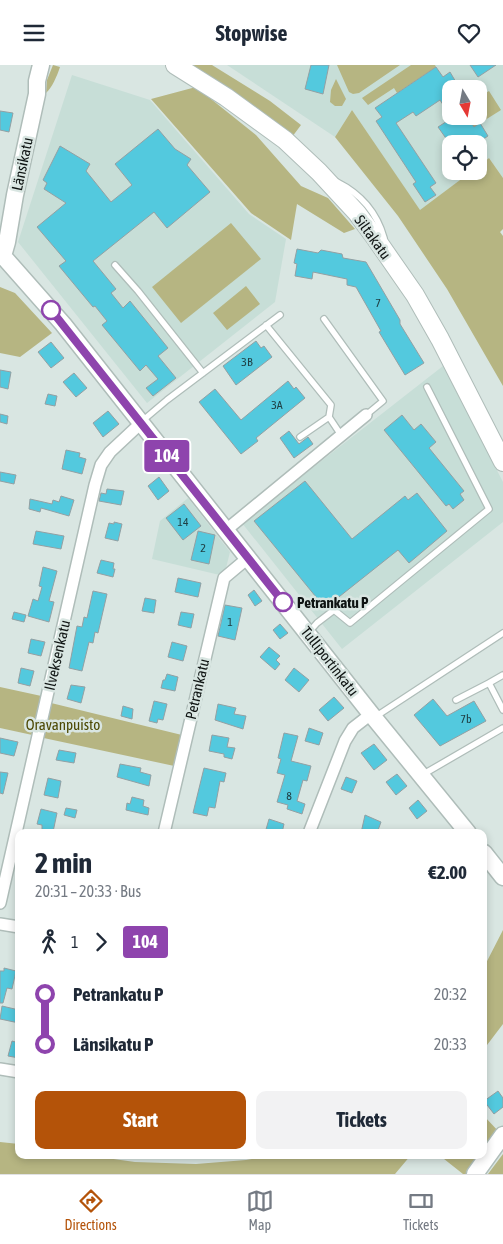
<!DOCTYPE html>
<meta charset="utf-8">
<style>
body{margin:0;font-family:"Asap Condensed",sans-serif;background:#f2f2f3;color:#1f2937;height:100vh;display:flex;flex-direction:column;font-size:19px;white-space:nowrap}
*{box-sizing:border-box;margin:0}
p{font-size:16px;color:#747a83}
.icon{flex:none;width:28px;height:28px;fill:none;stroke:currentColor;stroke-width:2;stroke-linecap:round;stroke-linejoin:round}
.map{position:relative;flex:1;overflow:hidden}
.sheet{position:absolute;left:15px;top:764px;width:472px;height:330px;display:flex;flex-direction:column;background:#fff;border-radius:10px;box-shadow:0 2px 8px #0003}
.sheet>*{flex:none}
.badge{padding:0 10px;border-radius:4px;font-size:18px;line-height:32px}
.needle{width:32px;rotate:170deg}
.controls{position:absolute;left:442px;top:15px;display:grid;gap:10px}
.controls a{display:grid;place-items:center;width:45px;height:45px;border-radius:10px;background:#fff;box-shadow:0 2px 8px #0003;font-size:25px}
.map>.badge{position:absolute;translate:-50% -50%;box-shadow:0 0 0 2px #fff}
.legs{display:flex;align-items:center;gap:8px;height:55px;padding:0 20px;font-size:16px}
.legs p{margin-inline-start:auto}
.summary{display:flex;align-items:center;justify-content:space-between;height:85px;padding:0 20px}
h1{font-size:28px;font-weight:700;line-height:38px}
.button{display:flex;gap:10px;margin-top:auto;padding:10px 20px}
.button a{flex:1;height:58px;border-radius:10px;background:#b45309;color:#fff;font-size:20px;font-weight:700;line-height:58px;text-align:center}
.button a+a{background:#f2f2f3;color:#1f2937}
ul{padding:0 20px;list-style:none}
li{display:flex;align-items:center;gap:18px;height:50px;font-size:19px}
li i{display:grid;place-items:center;width:8px;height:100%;margin:0 6px;background:currentColor}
li i::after{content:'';width:12px;height:12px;margin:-6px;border:4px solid;border-radius:50%;background:#fff}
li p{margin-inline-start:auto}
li:first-child i{background:linear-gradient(#0000 50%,currentColor 0)}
li:last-child i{background:linear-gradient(currentColor 50%,#0000 0)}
header{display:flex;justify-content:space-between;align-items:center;height:65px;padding:0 20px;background:#fff;font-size:22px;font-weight:700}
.tab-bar{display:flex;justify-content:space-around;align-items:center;height:70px;border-top:1px solid #e0e1e3;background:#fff;font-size:14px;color:#747a83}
.tab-bar a{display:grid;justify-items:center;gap:2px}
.tab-bar .current{color:#b45309}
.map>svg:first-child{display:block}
.built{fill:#c7ded7;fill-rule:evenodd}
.green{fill:#b6b582}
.building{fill:#53c9de;stroke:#93a0a3}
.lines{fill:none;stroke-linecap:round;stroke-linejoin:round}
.lane-casing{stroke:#afbdb9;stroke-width:8}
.street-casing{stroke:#afbdb9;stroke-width:14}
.secondary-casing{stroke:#afbdb9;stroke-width:19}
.primary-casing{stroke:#afbdb9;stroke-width:20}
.lane{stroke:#fff;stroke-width:5.5}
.street{stroke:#fff;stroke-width:11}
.secondary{stroke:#fff;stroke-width:16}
.primary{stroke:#fff;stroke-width:18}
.line-1-casing{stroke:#fff;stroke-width:11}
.line-1{stroke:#8e44ad;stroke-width:8}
.stop-1-dot{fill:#fff;stroke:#8e44ad;stroke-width:2.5}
.labels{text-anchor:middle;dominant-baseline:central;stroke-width:5;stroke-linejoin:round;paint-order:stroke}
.number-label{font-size:12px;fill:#204146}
.street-label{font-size:15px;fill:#0f1413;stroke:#d9e6e2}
.stop-label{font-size:15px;font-weight:bold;fill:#0f1413;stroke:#d9e6e2;text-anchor:start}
.park-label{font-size:15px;fill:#4c4802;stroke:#d9e6e2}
</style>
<header><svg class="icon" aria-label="menu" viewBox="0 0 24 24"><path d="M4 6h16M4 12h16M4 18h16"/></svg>Stopwise<svg class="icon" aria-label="heart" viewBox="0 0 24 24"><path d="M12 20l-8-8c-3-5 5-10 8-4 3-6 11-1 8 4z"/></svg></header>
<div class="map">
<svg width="503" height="1109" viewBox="0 0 503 1109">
<rect width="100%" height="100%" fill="#d9e6e2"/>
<path class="built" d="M227,0H503V113L489,93L479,101V79H451V106H472L420,146L352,45L335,72ZM451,24H479V51H451Z
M72,10L150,35L249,149L286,174L275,237L147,338L18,177Z
M443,301L503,417V457L342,584L242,458Z
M188,433L230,487L224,511L152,494L160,456Z"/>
<path class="green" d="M53,0L60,2C57,11 52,23 46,28L47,15Z
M190,0H212L270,36L301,60L292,72L244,34Z
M337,0H400L359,28L353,29L349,27Z
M411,0H435L436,2L397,28L394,23L368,40L362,33Z
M336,14L346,34L342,41H335L330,37L331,25Z
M196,22L256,70L301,121L328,133L355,164L344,168L297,139L291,175L251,148L151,34Z
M489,26L501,45L474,62L467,51H479V32Z
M352,45L420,145L472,106H479V101L489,93L503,113V164L500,167L503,171V321L447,224L398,151L335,72Z
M231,158L261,194L181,258L152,222Z
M246,221L260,239L227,265L213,248Z
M0,222L15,228L52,268L20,292L0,288Z
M0,622L46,632L37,671L0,663Z
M47,637L186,671L179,702L39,672Z
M503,865V959L484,984V902Z
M484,1051L500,1068L472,1109H463L439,1090H484Z
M0,1077L19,1079V1090H85L135,1097L196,1099L246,1095L274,1090H411L395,1109H0Z
M503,1089V1109H488Z"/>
<path class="building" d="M311,0H329L323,29L305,24Z
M470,0H496L478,12Z
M436,2L443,12L450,7L460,24H451V52L440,35L416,51L413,47L396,58L436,118L430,122L436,130L425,137L413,119L416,117L376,56L382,52L375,43Z
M0,46L13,48L9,67L0,65Z
M455,51H467L474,62L480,58L488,71L476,79H450L438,62Z
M158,64L175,84L191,94L187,100L210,127L167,163L154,147L93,196L116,224L111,228L123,243L130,236L168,283L158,291L176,313L153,331L146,323L158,314L146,300L140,306L102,260L107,256L95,241L93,242L59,201L66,196L37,162L66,138L44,124L47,118L43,115L60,81L90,99L86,106L111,137L132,120L115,99Z
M297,184L318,188L321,185L342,189L343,193L366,197L400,255V259L424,298L405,310L379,267L381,266L356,222L347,220V214L313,207L312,214L295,211L297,199L294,198Z
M256,276L261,283L264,281L272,292L236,320L223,301Z
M51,277L64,293L51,303L38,287Z
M0,305L11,307L8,324L0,322Z
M74,308L87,323L76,332L63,317Z
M288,316L294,324L296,322L305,333L256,373L258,376L241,389L199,337L215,324L241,355Z
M48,329L57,331L55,341L45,339Z
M108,346L119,359L103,372L93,358Z
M0,349L8,351L7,359L0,357Z
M402,350L414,365L421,359L436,377L429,383L464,426L460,429L464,435L453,444L449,439L446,441L384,365Z
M289,366L299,379L308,372L313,379L294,393L280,373Z
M66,385L80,388L79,392L86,394L82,409L62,404Z
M0,407L16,410L14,419L0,416Z
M159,412L169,426L158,435L148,421Z
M305,416L352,474L405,431L408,435L417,428L447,466L409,498L398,485L325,543L254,456Z
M107,424L124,426L121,440L99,436L101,428L106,429Z
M61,431L74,435L69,451L41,443L40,447L29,444L30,434L52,439L53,435L59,437Z
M184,439L201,461L183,475L166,453Z
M114,457L122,459L118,476L105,473L109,458L114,459Z
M36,466L64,471L61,484L33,479Z
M198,466L215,470L209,499L191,495Z
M101,495L114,498L113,504H115L113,512L97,508Z
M43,502L57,506L49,536L54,537L49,557L28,551L33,534L38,536L42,522L39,521Z
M178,513L201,518L198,532L175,527Z
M254,525L262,536L255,541L248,530Z
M93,526L107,529L98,568L95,567L93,578L89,577L82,606L69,603L77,561L82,562L84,552L87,553Z
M145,533L156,535L154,548L142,546Z
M225,540L242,543L235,575L218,571Z
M14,547L26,550L24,557L12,554Z
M181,547L194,549L191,563L178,560Z
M280,559L288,568L280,574L273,565Z
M31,574L45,577L41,591L28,588Z
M172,577L187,581L183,596L168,592Z
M269,582L280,591L276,595L280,599L275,605L260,592Z
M21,603L34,606L30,621L18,618Z
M294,603L309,615L299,627L285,615Z
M167,609L178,612L175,626L161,623L163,615H165Z
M71,620L85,622L81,638L67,634Z
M334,632L344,643L328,656L319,645Z
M433,634L447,651L474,636L486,656L440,681L414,650Z
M154,636L167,639L163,655L158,654L157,658L149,656Z
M218,639L236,643L234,649L246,651L243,664L215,655Z
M123,641L133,644L132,654L121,651Z
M309,663L323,668L319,680L305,676Z
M284,668L298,671L291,696L311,701L307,716L303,715L297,736L305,739L302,749L287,744L288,740L277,737L285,710L277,708L281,694L278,693Z
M212,670L229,673L227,682L235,683L232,694L224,692V689L209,686Z
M0,673L18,677L14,691L0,688Z
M374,679L387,695L374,705L361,688Z
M59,685L76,688L74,698L56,695Z
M120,699L141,703L140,707L151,710L149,721L117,712Z
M204,703L226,708L224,717L220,716L215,743L209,742L207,751L193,748Z
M0,707L8,708L3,729L0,728Z
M397,709L407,721L396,730L386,717Z
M346,712L357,716L352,728L341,724Z
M48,713L61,716L58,733L44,730Z
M132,732L144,735L143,741L149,743L148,750L126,745L127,738L130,739Z
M418,735L427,746L417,754L409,743Z
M66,743L77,745L75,753L64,750Z
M41,744L57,748L53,767L42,765V760L37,759Z
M365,750L381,757L377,768H361Z
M269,754L284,759L282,768H265Z
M4,903L16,906L12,924L7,923L3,938H0V906H4Z
M2,941L19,945V958L0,954Z
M12,976L19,978V993L8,991Z
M498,1026L503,1033V1042L494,1049L484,1036Z"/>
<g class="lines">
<defs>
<path id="lane" d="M337,117C361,129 377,148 384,173
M115,200L138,226L203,308
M324,254L383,336L366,350
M266,260L331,340L329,352L300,372
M329,352L341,370
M141,357L167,335L280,250
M309,567L317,558L334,545L350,558L489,444L427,322
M503,610L489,618L503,645
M456,635L489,618
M375,652L503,568
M422,710L503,663"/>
<path id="street" d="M226,465L366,350
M164,768L224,513L249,492
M309,768L345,676L353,663L371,649
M0,838L95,420L101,400L110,387L141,358
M0,859L19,862
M0,1004L19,1007"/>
<path id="secondary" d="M41,0L37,16V29L15,130L7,177L3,191L63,259L371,649L468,768
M484,788L503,812
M475,1109L503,1070"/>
<path id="primary" d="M175,0L226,32L285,75L319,107L357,148L374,171L415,230L440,274L503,397"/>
</defs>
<use href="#lane" class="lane-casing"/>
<use href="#street" class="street-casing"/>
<use href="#secondary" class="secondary-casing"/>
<use href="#primary" class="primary-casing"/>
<use href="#lane" class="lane"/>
<use href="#street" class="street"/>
<use href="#secondary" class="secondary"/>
<use href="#primary" class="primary"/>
</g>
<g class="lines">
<defs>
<path id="line-1" d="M51,245L283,537"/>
</defs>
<use href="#line-1" class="line-1-casing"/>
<use href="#line-1" class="line-1"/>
</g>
<g class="stop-1-dot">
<circle cx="51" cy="245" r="9"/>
<circle cx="283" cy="537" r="9"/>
</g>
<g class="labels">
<g class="number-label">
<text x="378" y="238">7</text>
<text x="247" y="297">3B</text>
<text x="277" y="340">3A</text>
<text x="183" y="457">14</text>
<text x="203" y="483">2</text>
<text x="230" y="557">1</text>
<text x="466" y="654">7b</text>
<text x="289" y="731">8</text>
</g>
<g class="street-label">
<text transform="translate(22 99) rotate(-78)">Länsikatu</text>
<text transform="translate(373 172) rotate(54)">Siltakatu</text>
<text transform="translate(57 590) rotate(-77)">Ilveksenkatu</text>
<text transform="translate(330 596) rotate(52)">Tulliportinkatu</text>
<text transform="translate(197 624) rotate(-77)">Petrankatu</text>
</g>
<g class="stop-label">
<text x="297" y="537">Petrankatu P</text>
</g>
<g class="park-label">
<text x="63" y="659">Oravanpuisto</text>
</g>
</g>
</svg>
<div class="controls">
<a><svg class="needle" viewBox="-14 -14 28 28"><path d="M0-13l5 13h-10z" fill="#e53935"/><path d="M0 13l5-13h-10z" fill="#747a83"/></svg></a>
<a><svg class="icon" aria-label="locate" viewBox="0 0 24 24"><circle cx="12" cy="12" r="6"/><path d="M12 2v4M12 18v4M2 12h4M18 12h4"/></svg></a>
</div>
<b class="badge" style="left:167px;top:391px;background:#8e44ad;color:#fff">104</b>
<section class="sheet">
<div class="summary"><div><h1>2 min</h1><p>20:31 – 20:33 · Bus</p></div><b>€2.00</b></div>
<div class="legs"><svg class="icon" aria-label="walk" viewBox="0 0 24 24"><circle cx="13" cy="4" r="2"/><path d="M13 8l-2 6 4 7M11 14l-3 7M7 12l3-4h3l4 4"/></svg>1<svg class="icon" aria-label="forward" viewBox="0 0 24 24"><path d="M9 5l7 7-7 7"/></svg><b class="badge" style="background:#8e44ad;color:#fff">104</b></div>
<ul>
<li><i style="color:#8e44ad"></i><b>Petrankatu P</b><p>20:32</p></li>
<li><i style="color:#8e44ad"></i><b>Länsikatu P</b><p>20:33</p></li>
</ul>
<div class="button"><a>Start</a><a>Tickets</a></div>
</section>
</div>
<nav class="tab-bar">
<a class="current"><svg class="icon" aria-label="directions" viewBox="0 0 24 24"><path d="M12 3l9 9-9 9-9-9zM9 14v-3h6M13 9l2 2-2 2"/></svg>Directions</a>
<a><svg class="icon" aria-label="map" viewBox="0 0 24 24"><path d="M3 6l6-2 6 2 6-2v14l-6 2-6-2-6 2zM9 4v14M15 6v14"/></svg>Map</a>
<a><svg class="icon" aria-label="tickets" viewBox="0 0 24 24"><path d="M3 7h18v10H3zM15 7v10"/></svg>Tickets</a>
</nav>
